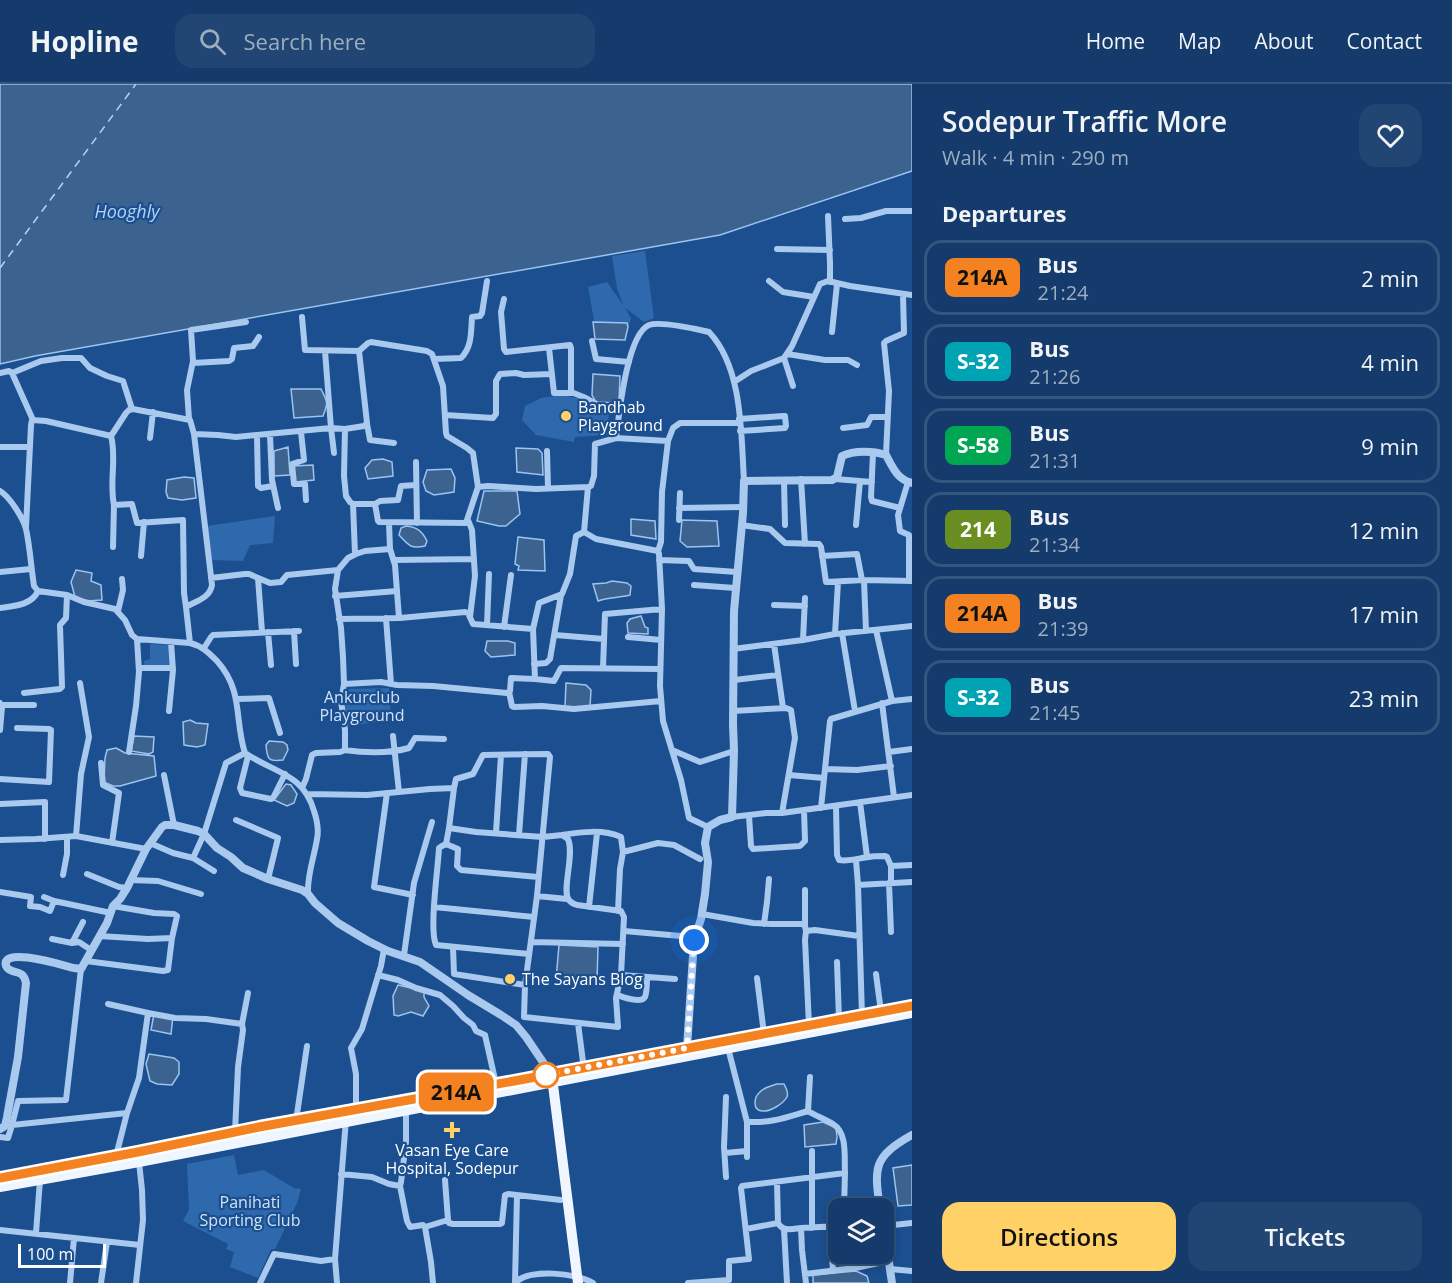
<!DOCTYPE html>
<meta charset="utf-8">
<style>
body{margin:0;font-family:"Open Sans",sans-serif;background:#214673;color:#f1f3f6;height:100vh;display:flex;flex-direction:column;font-size:22px;white-space:nowrap}
*{box-sizing:border-box;margin:0}
p{font-size:20px;color:#9dadc1}
.icon{flex:none;width:33px;height:33px;fill:none;stroke:currentColor;stroke-width:2;stroke-linecap:round;stroke-linejoin:round}
.map{position:relative;flex:1;overflow:hidden}
.details{display:flex;flex-direction:column;background:#143b6b;width:540px}
.details>*{flex:none}
.badge{padding:0 12px;border-radius:9px;font-size:21px;line-height:39px}
.buttons{position:absolute;left:828px;top:1114px;display:grid;gap:12px}
.buttons a{display:grid;place-items:center;width:66px;height:66px;border-radius:12px;background:#143b6b;box-shadow:0 3px 9px #0003,0 0 0 2px #33557e;font-size:30px}
.scale{position:absolute;left:18px;bottom:15px;width:88px;box-sizing:border-box;padding-left:6px;border:3px solid #fff;border-top:0;font-size:16px;line-height:21px;white-space:nowrap;color:#fff;-webkit-text-stroke:4px #1b4f8f;paint-order:stroke}
.you{position:absolute;width:30px;height:30px;margin:-15px;border:4px solid #fff;border-radius:50%;background:#1a73e8;box-shadow:0 0 0 9px #1a73e833}
.map>.badge{position:absolute;translate:-50% -50%;box-shadow:0 0 0 3px #fff}
h2{padding:0 30px;font-size:22px;line-height:54px}
.round{display:grid;place-items:center;flex:none;width:63px;height:63px;border-radius:18px;background:#214673}
.head{display:flex;align-items:center;justify-content:space-between;height:102px;padding:0 30px}
h1{font-size:28px;font-weight:600;line-height:45px}
.button{display:flex;gap:12px;margin-top:auto;padding:12px 30px}
.button a{flex:1;height:69px;border-radius:18px;background:#ffd166;color:#111;font-size:24px;font-weight:600;line-height:69px;text-align:center}
.button a+a{background:#214673;color:#f1f3f6}
ul{padding:0;list-style:none}
li{display:flex;align-items:center;gap:18px;height:75px;margin:0 12px 9px;padding:0 18px;border:3px solid #33557e;border-radius:18px}
li div{flex:1}
li b{display:block;font-size:22px}
li em{font-style:normal}
li .badge{min-width:66px;font-weight:700;text-align:center}
header{display:flex;align-items:center;gap:36px;box-sizing:border-box;height:84px;padding:0 30px;background:#143b6b;border-bottom:2px solid #33557e}
header strong{font-size:28px}
nav{display:flex;gap:33px;margin-inline-start:auto;font-size:21px}
.search{width:420px;height:54px;background:#214673;display:flex;align-items:center;gap:15px;box-sizing:border-box;padding:0 21px;border-radius:18px;color:#9dadc1;font-size:22px}
main{display:flex;flex:1;min-height:0}
.map>svg:first-child{display:block}
.green{fill:#2e69ad}
.water{fill:#3c6290;stroke:#9cc4f0;stroke-width:1.5}
.lines{fill:none;stroke-linecap:round;stroke-linejoin:round}
.ferry{stroke:#b5d3f5;stroke-width:1.5;stroke-dasharray:8 6;stroke-linecap:butt}
.minor{stroke:#a9c9ee;stroke-width:6}
.tertiary{stroke:#a9c9ee;stroke-width:8}
.primary{stroke:#f0f6ff;stroke-width:10}
.line-casing{stroke:#fff;stroke-width:14}
.line{stroke:#f58220;stroke-width:9}
.walk{stroke:#fff;stroke-width:6;stroke-dasharray:0 10.8}
.poi-dot{fill:#ffd166;stroke:#1b4f8f;stroke-width:2}
.stop-dot{fill:#fff;stroke:#f58220;stroke-width:3}
.labels{text-anchor:middle;dominant-baseline:central;stroke-width:4.5;stroke-linejoin:round;paint-order:stroke}
.poi-label{font-size:16px;fill:#fff;stroke:#1b4f8f;text-anchor:start}
.park-label{font-size:16px;fill:#cfe3fa;stroke:#1b4f8f}
.water-label{font-size:18px;font-style:italic;fill:#b5d3f5;stroke:#1b4f8f}
</style>
<header>
<strong>Hopline</strong>
<div class="search"><svg class="icon" aria-label="search" viewBox="0 0 24 24"><circle cx="10" cy="10" r="6"/><path d="M15 15l6 6"/></svg>Search here</div>
<nav><a>Home</a><a>Map</a><a>About</a><a>Contact</a></nav>
</header>
<main>
<div class="map">
<svg width="912" height="1199" viewBox="0 0 912 1199">
<rect width="100%" height="100%" fill="#1b4f8f"/>
<path class="green" d="M645,167L654,234L644,238L625,224L631,234L629,242H595L588,203L607,198L623,221L617,204L612,172Z
M560,311L583,315L609,327L607,351L575,353L574,358L536,351L522,336L525,322L541,314Z
M275,432L273,459L250,461L243,477L212,476L207,442Z
M150,560L169,561L172,584L145,585L144,577L150,575Z
M389,604L391,636L348,642L344,624L346,605Z
M234,1071L238,1091L264,1086L294,1104L301,1105L297,1119L275,1165H271L258,1194L230,1183L234,1168L226,1165L228,1160L183,1137L189,1125L187,1080Z"/>
<path class="water" d="M0,0H912V87L720,151L35,272L0,280Z
M593,238L627,239L628,243L625,256L595,255Z
M593,290L620,292L619,319L596,318L592,311Z
M291,305H321C327,318 329,317 323,332L294,334Z
M288,363L290,391L274,392V367Z
M516,364L538,365L542,369L543,391L517,388Z
M383,375L392,378L393,392L368,395L365,384L372,376Z
M313,381L314,396L295,398L293,382Z
M451,385L455,394L454,408L434,411L426,407L423,398L427,386Z
M184,393L194,394L196,414L182,416L168,414L166,408L167,396Z
M484,407H517L520,430L506,442H499L477,437Z
M631,435L655,437L656,455L631,451Z
M682,436L717,437L719,462L687,463L680,457Z
M406,442C417,443 422,447 427,457L425,462C411,465 409,462 399,451L401,444Z
M518,453L544,456L545,487L518,486L519,482L515,480Z
M76,486L92,489L91,497L101,501L102,516L87,517L75,513L71,498Z
M612,497L627,499L631,502L630,511C619,514 608,513 598,517L593,500L606,499Z
M641,532L645,543L648,544V550L628,549L627,539L630,535Z
M487,557H508L515,559V571L491,573L485,567Z
M566,599L586,601L591,606L590,623H565Z
M190,636L196,639L208,640L205,661L197,663L184,661L183,638Z
M134,652L154,653L153,668L149,670L131,667Z
M269,657L283,658L287,661L288,666L283,676C268,678 267,675 266,661Z
M116,664L125,669L154,672L156,692L120,702H113L104,698L105,674L107,666Z
M286,700L291,701L297,710L294,719L287,722L274,716Z
M559,861L598,863L597,897L556,896Z
M398,901L424,907V913L429,922L423,932L411,928L398,932L394,931L393,912Z
M154,930L173,932L171,950L151,946Z
M149,970L174,974L179,978V990L172,1001L157,1000L150,997L146,980Z
M777,1000H784C786,1004 789,1008 787,1013C783,1020 770,1028 762,1027C752,1026 754,1013 760,1008C764,1003 771,1002 777,1000Z
M823,1038L836,1044L837,1053L836,1060L805,1063L804,1041Z
M912,1081V1121L898,1122L893,1084Z
M856,1187L867,1192L869,1199H813V1191Z"/>
<g class="lines">
<path class="ferry" d="M0,184L136,0"/>
<path class="minor" d="M828,132L830,179V198
M845,135L861,134L886,127H912
M777,165L830,166
M769,197L783,208L814,213
M504,215L501,228L504,265L506,268L570,261L571,264V308L586,314L600,322L620,325
M302,233L305,266L359,267
M832,248L837,200
M592,257L596,275L629,278
M549,264L554,309H572
M325,267L331,344L334,369
M787,270L825,276H848L857,281
M784,274L793,302
M434,275L461,274C472,263 471,248 472,233L480,232L482,229L487,197
M193,279L229,277L232,275L234,264L253,262L259,253
M0,289L9,287L12,289L33,336
M12,289L41,277L62,274H81L90,284L107,292L123,297L132,325
M734,298L751,287L784,274L792,262L820,200L828,197L850,202L912,211
M445,331L493,334L496,330V297L500,290L516,289L524,291L552,290
M189,335L187,306L193,277L191,246L246,238
M739,335L783,332H785L786,342L785,344L740,347
M367,340L370,356L394,359
M843,344L867,341L871,333H887
M301,348L304,376L292,380L294,400H305L306,416
M194,350L218,351L236,353L331,344L345,345
M270,351L272,396L278,424
M111,352C117,374 109,398 114,421L132,420L137,439L183,436L184,509L186,523
M257,352L258,402L261,404L273,402
M150,354L153,328
M616,354L668,357L662,408L661,458L658,467L659,470L662,525L660,602L663,637L681,696L689,734L708,743
M668,357L673,344L680,339H740
M0,363H30
M547,367L548,404
M873,369L871,413L872,417L900,424
M886,371L889,307L884,259L886,257L904,249L903,211
M416,378L417,439
M801,395L805,460
M835,395L872,398
M784,396L785,441
M908,398L898,431L900,447L909,451V497
M478,403L466,439L379,438L378,437L375,420H353L350,418L346,412L344,392L345,345L364,342L367,339L359,267L368,259L371,258L427,267L432,270L443,302L446,349L447,352L467,364L473,369L478,403L488,402L536,405L588,403L591,402L594,392L595,360L616,354C619,331 627,250 649,241C660,237 697,245 709,248C743,284 741,350 744,397
M588,403L584,448L596,455L658,467
M0,407C10,413 23,434 26,445C30,463 31,483 34,502L38,507L67,511L84,518L115,525L125,536L132,551L137,555L190,559C202,562 208,568 217,577C244,607 234,636 245,669C274,689 303,689 314,727C317,736 319,746 317,755C314,774 307,791 308,810
M353,420L355,470
M375,420L380,417L398,416L401,402L416,401
M679,424L743,423
M468,436L472,446L475,492L470,533
M679,436L680,409
M741,441L770,445L785,459L819,460L821,463L826,498L864,496L912,497
M856,441L860,397
M26,443L31,341L32,336L46,337L111,352L126,329L129,326L133,325L190,336L194,350L212,501C210,514 196,517 186,523L190,559
M113,463L114,421
M390,465L395,481L399,534
M141,472L144,438
M822,472L857,470L862,496
M394,476L474,475
M659,476L689,477L694,485L737,488
M0,488L31,485
M211,494L245,490H249L270,499L281,498L287,491L338,486
M258,494L262,548
M864,496L866,547
M694,501L735,504
M335,512L397,507
M774,521L805,522
M0,524C14,522 32,521 38,507
M118,527L123,506L122,495
M386,534L391,600
M339,535L400,534L465,528L468,529L473,540L533,545L539,519L562,510L570,490L576,452L584,448
M487,541L489,490
M504,543L511,491
M533,545L535,595L554,597L561,584L659,585
M876,546L892,617L912,615
M294,547L296,580
M268,548L271,581
M842,549L855,627
M835,550L838,498
M555,551L604,555
M628,553L661,556
M803,556L805,514
M774,560L783,624
M204,564L211,553L213,551L299,547
M733,565L803,556L835,550L912,542
M534,580L546,579L550,575L561,511
M139,584H173
M603,584L605,530L662,525
M734,596L778,591
M344,600L381,598L397,601L433,602L507,609L510,607L511,594L534,595
M509,608L512,622L514,623L542,622L574,625L661,617
M24,609L60,605L62,603L60,541L66,534L67,511
M236,615L269,614L280,649
M882,619L894,713
M2,621H34
M169,627L173,586L171,558
M733,627L786,624L791,626L795,654L782,729
M0,646L2,623L0,619
M393,652L399,708
M344,666C366,669 388,670 409,664L415,654L444,655
M672,666L700,678L734,667
M129,668L136,622L139,588L137,555
M889,668L912,665
M248,672L240,704L242,709L271,715L273,714L285,690
M101,679L103,701L119,709L112,759
M891,682L857,686L825,685L830,637L831,635L892,617
M164,691L174,741
M789,691L824,694
M0,695L49,698L51,646L49,645L17,644
M302,704L306,695L312,671L316,669L340,668L343,667L345,665V646L341,617L344,600L343,573L341,544L335,505L338,486L348,474L356,470L365,467L390,465L389,439
M454,704L449,744L476,748L543,753L562,751L568,755C575,771 561,807 569,816C571,819 574,820 577,821L621,827L624,833L621,891
M387,709L374,803L413,811
M307,710L367,711L430,705L454,704L456,695L473,690L483,671L548,670L550,673L537,812L525,901L524,933L618,943L616,914L621,891L675,895
M860,718L867,773
M0,720L45,718V755
M836,722L837,771L839,776C849,778 859,774 869,773C874,772 880,772 885,772L887,773L891,782L912,781
M821,724L825,685
M749,732L751,762L753,765L800,762L805,757L804,726
M732,733L766,729H782L912,711
M236,736L278,754L268,795
M449,744L446,760L458,765L457,782L461,786L538,793
M496,749L501,671
M519,751L525,670
M562,751C581,748 603,745 621,753L623,768L620,785L618,827
M76,752L81,690L89,653L80,599
M0,756L36,755L76,752L146,765
M150,759L173,769L193,774L214,787
M446,760L442,762L439,764C438,785 429,845 436,861L529,870
M623,768L658,759L674,761L700,775
M193,774L204,750L226,679L245,669
M856,776L858,801
M891,782V799
M87,790L119,803L127,804
M63,791L67,770V753
M130,796L158,797L201,810
M889,799L891,848
M805,806V842
M0,808L31,813L30,822L40,823L50,827L54,817L111,829
M537,812L567,815
M44,813L54,817
M434,823L534,833
M589,823L597,749
M702,830L753,839L772,840H802L805,842L806,847
M83,838L72,859L79,858L91,866
M764,840L767,818L769,795
M624,847L681,852
M99,852L148,855L172,854L177,832L174,830L154,829L113,822
M52,855L72,859
M531,858L623,860
M453,863L454,890L525,901
M404,871L414,799L432,738
M86,877L163,887L168,886L172,854
M837,878L839,936
M876,890L881,928
M378,891L398,896L416,904L440,911L453,922L464,934L473,941L476,947L485,951L496,1000
M757,894L764,950
M617,911C623,913 641,920 645,913C647,908 647,898 647,893
M108,920L148,929
M862,932L858,801L912,798
M578,939L584,986
M242,940L248,909
M809,941L805,856L806,847L815,846L859,852
M726,1013L724,1063L726,1093
M356,1026V990L351,964L362,945L381,882L384,865
M808,1027L810,993
M296,1037L307,962
M12,1041L18,1017L66,1016L81,885
M0,1053L8,1054L12,1041L127,1029
M725,1069L747,1067
M116,1072L127,1029L139,994L148,929L175,934L206,935L242,940L243,946L238,983L235,1048
M747,1073V1038
M341,1090L372,1093L389,1100L400,1102L401,1098L406,1058V1026
M445,1096L448,1136
M400,1102L407,1137L410,1143L423,1141L425,1143L448,1136L449,1139L453,1140H500L502,1139L505,1111L508,1110L561,1116
M844,1125L845,1089
M778,1139C783,1148 792,1145 801,1144L802,1166L806,1199
M830,1142L833,1187
M884,1142L912,1139
M425,1143L431,1178L433,1199
M801,1144L838,1142
M812,1144V1067
M746,1145L778,1139L777,1098
M784,1145L787,1199
M0,1146L140,1161
M36,1149L40,1096
M890,1185L912,1187
M805,1190L855,1184L888,1177
M70,1199L74,1154
M101,1199L107,1158
M136,1199L143,1136L142,1106L139,1078
M260,1199L274,1170L321,1177L335,1175
M337,1199L335,1175L346,1035
M515,1199L517,1111
M515,1199C529,1184 577,1189 593,1199
M688,1199L729,1196V1177L749,1175L741,1104L742,1102L845,1089C844,1074 848,1049 833,1040C825,1035 816,1032 808,1027C784,1034 772,1039 747,1038L728,964"/>
<path class="tertiary" d="M687,964L694,856L701,835L705,810L708,778L705,759L708,743L720,736L732,733L734,667L733,640L734,527L743,429L744,397L832,396L837,393L842,372C854,366 874,367 886,371C893,384 897,395 912,399
M0,1045L5,1042L7,1033L18,973L26,899C23,883 11,892 6,882C0,861 68,883 74,884L81,885L107,839L113,822L120,815L127,804L146,765L162,743L165,741H174L198,747L204,750L217,764L231,773L243,784L268,795L302,806L308,810L315,819L338,839L368,857L388,867L420,878L468,911L501,931L516,941L526,953L551,990
M880,1125C874,1083 873,1073 912,1051
M884,1145L892,1199"/>
<path class="primary" d="M714,959L837,936
M552,993L578,1199
M0,1094L138,1068L259,1043L687,964
M0,1103L139,1078L912,929"/>
</g>
<g class="lines">
<defs>
<path id="line" d="M0,1094L138,1068L259,1043L525,995L912,922"/>
</defs>
<use href="#line" class="line-casing"/>
<use href="#line" class="line"/>
<path class="walk" d="M546,991L687,964L694,856"/>
</g>
<g class="poi-dot">
<circle cx="566" cy="332" r="6"/>
<circle cx="510" cy="895" r="6"/>
<path d="M449 1037h6v6h6v6h-6v6h-6v-6h-6v-6h6z"/>
</g>
<circle class="stop-dot" cx="546" cy="991" r="12"/>
<g class="labels">
<g class="poi-label">
<text x="578" y="323">Bandhab<tspan x="578" dy="18">Playground</tspan></text>
<text x="522" y="895">The Sayans Blog</text>
<text x="452" y="1066" text-anchor="middle">Vasan Eye Care<tspan x="452" dy="18">Hospital, Sodepur</tspan></text>
</g>
<g class="park-label">
<text x="362" y="613">Ankurclub<tspan x="362" dy="18">Playground</tspan></text>
<text x="250" y="1118">Panihati<tspan x="250" dy="18">Sporting Club</tspan></text>
</g>
<g class="water-label">
<text x="127" y="127">Hooghly</text>
</g>
</g>
</svg>
<div class="buttons">
<a><svg class="icon" aria-label="layers" viewBox="0 0 24 24"><path d="M12 4l9 5-9 5-9-5zM3 14l9 5 9-5"/></svg></a>
</div>
<div class="scale">100 m</div>
<div class="you" style="left:694px;top:856px"></div>
<b class="badge" style="left:456px;top:1008px;background:#f58220;color:#111">214A</b>
</div>
<section class="details">
<div class="head"><div><h1>Sodepur Traffic More</h1><p>Walk · 4 min · 290 m</p></div><a class="round"><svg class="icon" aria-label="heart" viewBox="0 0 24 24"><path d="M12 20l-8-8c-3-5 5-10 8-4 3-6 11-1 8 4z"/></svg></a></div>
<h2>Departures</h2>
<ul>
<li><span class="badge" style="background:#f58220;color:#111">214A</span><div><b>Bus</b><p>21:24</p></div><em>2 min</em></li>
<li><span class="badge" style="background:#00a3b4;color:#fff">S-32</span><div><b>Bus</b><p>21:26</p></div><em>4 min</em></li>
<li><span class="badge" style="background:#00a651;color:#fff">S-58</span><div><b>Bus</b><p>21:31</p></div><em>9 min</em></li>
<li><span class="badge" style="background:#6b8e23;color:#fff">214</span><div><b>Bus</b><p>21:34</p></div><em>12 min</em></li>
<li><span class="badge" style="background:#f58220;color:#111">214A</span><div><b>Bus</b><p>21:39</p></div><em>17 min</em></li>
<li><span class="badge" style="background:#00a3b4;color:#fff">S-32</span><div><b>Bus</b><p>21:45</p></div><em>23 min</em></li>
</ul>
<div class="button"><a>Directions</a><a>Tickets</a></div>
</section>
</main>
